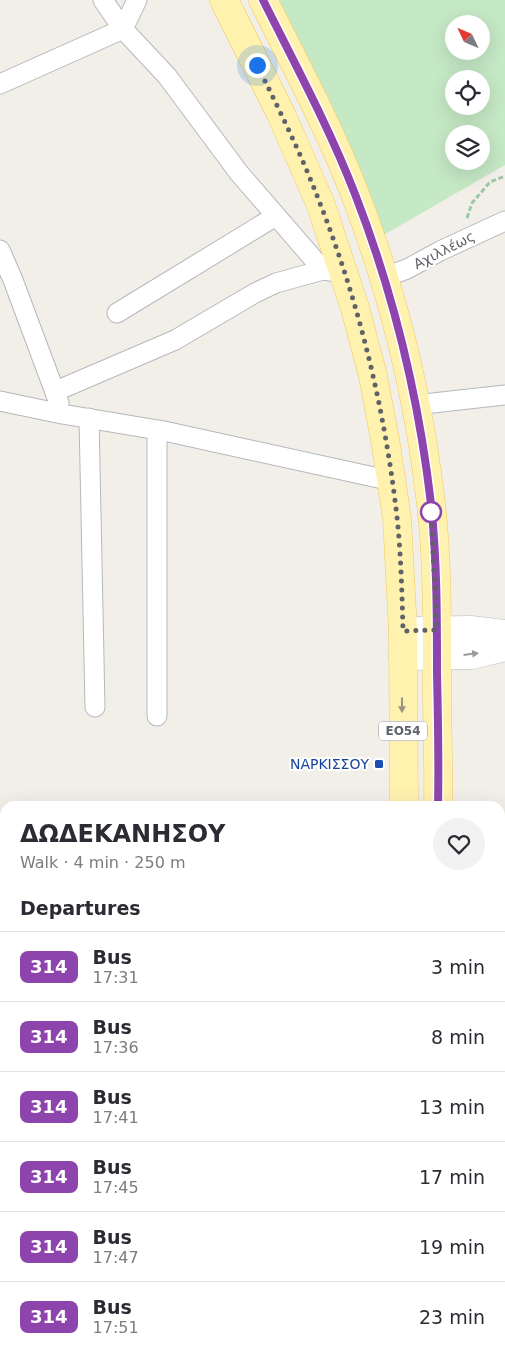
<!DOCTYPE html>
<meta charset="utf-8">
<style>
body{margin:0;font-family:"DejaVu Sans",sans-serif;background:#f2f2f3;color:#2b2b33;height:100vh;display:flex;flex-direction:column;font-size:19px;white-space:nowrap}
*{box-sizing:border-box;margin:0}
p{font-size:16px;color:#7c7c81}
.icon{flex:none;width:28px;height:28px;fill:none;stroke:currentColor;stroke-width:2;stroke-linecap:round;stroke-linejoin:round}
.map{position:relative;flex:1;overflow:hidden}
.panel{position:absolute;left:0px;top:801px;width:505px;height:561px;display:flex;flex-direction:column;background:#fff;border-radius:15px 15px 0 0;box-shadow:0 5px 20px #0002}
.panel>*{flex:none}
.badge{padding:0 10px;border-radius:8px;font-size:18px;line-height:32px}
.needle{width:32px;rotate:314deg}
.buttons{position:absolute;left:445px;top:15px;display:grid;gap:10px}
.buttons a{display:grid;place-items:center;width:45px;height:45px;border-radius:50%;background:#fff;box-shadow:0 5px 20px #0002;font-size:25px}
.you{position:absolute;width:25px;height:25px;margin:-12px;border:4px solid #fff;border-radius:50%;background:#1a73e8;box-shadow:0 0 0 8px #1a73e833}
.map>.badge{position:absolute;translate:-50% -50%;box-shadow:0 0 0 2px #fff}
h2{padding:0 20px;font-size:19px;line-height:45px}
.round{display:grid;place-items:center;flex:none;width:52px;height:52px;border-radius:26px;background:#f2f2f3}
.head{display:flex;align-items:center;justify-content:space-between;height:85px;padding:0 20px}
h1{font-size:24px;font-weight:700;line-height:38px}
ul{padding:0;list-style:none}
li{display:flex;align-items:center;gap:15px;height:70px;padding:0 20px;border-top:1px solid #e1e1e2}
li div{flex:1}
li b{display:block;font-size:19px}
li em{font-style:normal}
li .badge{min-width:55px;font-weight:700;text-align:center}
.map>svg:first-child{display:block}
.green{fill:#c5e8c5;fill-rule:evenodd}
.building{fill:#cccac5;stroke:#d6d1c6}
.lines{fill:none;stroke-linecap:round;stroke-linejoin:round}
.lane-casing{stroke:#b5b8bc;stroke-width:12}
.street-casing{stroke:#b5b8bc;stroke-width:21}
.secondary-casing{stroke:#b6babf;stroke-width:29}
.primary-casing{stroke:#f2c960;stroke-width:29}
.path{stroke:#9cc7a9;stroke-width:3;stroke-dasharray:5 2.5;stroke-linecap:butt}
.lane{stroke:#fff;stroke-width:10}
.street{stroke:#fff;stroke-width:19}
.secondary{stroke:#fff;stroke-width:28}
.primary{stroke:#fff2af;stroke-width:28}
.oneway{fill:#979a9d}
.oneway2{fill:#979581}
.line-casing{stroke:#fff;stroke-width:11}
.line{stroke:#8e44ad;stroke-width:8}
.walk{stroke:#5f6368;stroke-width:5;stroke-dasharray:0 9}
.stop-dot{fill:#fff;stroke:#8e44ad;stroke-width:2.5}
.transit-dot{fill:#1a4fb4;stroke:#fff;stroke-width:2}
.labels{text-anchor:middle;dominant-baseline:central;stroke-width:4.5;stroke-linejoin:round;paint-order:stroke}
.shield{fill:#fff;stroke:#8f9295;stroke-width:1}
.shield-label{font-size:12px;font-weight:bold;fill:#5f6368}
.street-label{font-size:14px;fill:#5f6368;stroke:#fff}
.transit-label{font-size:14px;fill:#164399;stroke:#fff;text-anchor:end}
</style>
<div class="map">
<svg width="505" height="1362" viewBox="0 0 505 1362">
<rect width="100%" height="100%" fill="#f1efe8"/>
<path class="green" d="M272,0H505V165L380,237ZM454,24H481V51H454ZM454,79H481V106H454ZM454,134H481V161H454Z"/>
<path class="building" d="M500,1280H505V1309H500Z
M500,1280H505V1309H500Z
M500,1345H505V1362H497V1358H500Z
M20,1358H36L35,1362H20Z"/>
<g class="lines">
<defs>
<path id="lane" d="M0,1036L5,1037
M500,1065L505,1066
M500,1207L505,1208"/>
<path id="street" d="M103,0L123,29L167,76L239,173L323,270L345,273
M0,84L123,29L137,0
M0,250L13,280L59,403
M382,278L407,269L440,251L505,221
M117,313L276,216
M56,391L175,340L255,293L276,283L323,270
M0,401L62,414L164,431L392,481
M415,405L505,395
M89,418L95,707
M157,430V716
M0,1320L5,1321
M61,1362L62,1358"/>
<path id="secondary" d="M403,631L471,630L505,634
M403,656L471,655L505,647"/>
<path id="primary" d="M224,0L281,114L321,205L355,308L373,376L386,445L397,519L403,631L404,806
M263,0C295,64 329,127 355,194C393,292 419,399 431,504C438,565 437,627 437,688C437,728 439,767 438,806
M418,1358V1362
M443,1358V1362"/>
</defs>
<use href="#lane" class="lane-casing"/>
<use href="#street" class="street-casing"/>
<use href="#secondary" class="secondary-casing"/>
<use href="#primary" class="primary-casing"/>
<path class="path" d="M467,218L472,203L490,182L505,176"/>
<use href="#lane" class="lane"/>
<use href="#street" class="street"/>
<use href="#secondary" class="secondary"/>
<use href="#primary" class="primary"/>
</g>
<defs><path id="oneway-solid" d="M-6-.8H1V-3.2L6.5 0L1 3.2V.8H-6Z" transform="scale(1.25)"/></defs>
<use class="oneway" href="#oneway-solid" transform="translate(471 654) rotate(-7)"/>
<use class="oneway2" href="#oneway-solid" transform="translate(402 705) rotate(90)"/>
<g class="lines">
<defs>
<path id="line" d="M263,0C295,64 329,127 355,194C393,292 419,400 431,504C437,559 437,616 437,672C438,717 439,761 438,806"/>
</defs>
<use href="#line" class="line-casing"/>
<use href="#line" class="line"/>
<path class="walk" d="M257,65C280,111 303,158 321,206C360,306 385,411 397,517C401,555 402,593 403,631L437,630L431,512"/>
</g>
<circle class="stop-dot" cx="431" cy="512" r="10"/>
<rect class="transit-dot" x="374" y="759" width="10" height="10" rx="2.5"/>
<g class="labels">
<rect class="shield" x="379" y="721.5" width="48" height="19" rx="4"/>
<g class="shield-label">
<text x="403" y="731">ΕΟ54</text>
</g>
<g class="street-label">
<text transform="translate(444 250) rotate(-27)">Αχιλλέως</text>
</g>
<g class="transit-label">
<text x="369" y="764">ΝΑΡΚΙΣΣΟΥ</text>
</g>
</g>
</svg>
<div class="buttons">
<a><svg class="needle" viewBox="-14 -14 28 28"><path d="M0-13l5 13h-10z" fill="#e53935"/><path d="M0 13l5-13h-10z" fill="#7c7c81"/></svg></a>
<a><svg class="icon" aria-label="locate" viewBox="0 0 24 24"><circle cx="12" cy="12" r="6"/><path d="M12 2v4M12 18v4M2 12h4M18 12h4"/></svg></a>
<a><svg class="icon" aria-label="layers" viewBox="0 0 24 24"><path d="M12 4l9 5-9 5-9-5zM3 14l9 5 9-5"/></svg></a>
</div>
<div class="you" style="left:257px;top:65px"></div>
<section class="panel">
<div class="head"><div><h1>ΔΩΔΕΚΑΝΗΣΟΥ</h1><p>Walk · 4 min · 250 m</p></div><a class="round"><svg class="icon" aria-label="heart" viewBox="0 0 24 24"><path d="M12 20l-8-8c-3-5 5-10 8-4 3-6 11-1 8 4z"/></svg></a></div>
<h2>Departures</h2>
<ul>
<li><span class="badge" style="background:#8e44ad;color:#fff">314</span><div><b>Bus</b><p>17:31</p></div><em>3 min</em></li>
<li><span class="badge" style="background:#8e44ad;color:#fff">314</span><div><b>Bus</b><p>17:36</p></div><em>8 min</em></li>
<li><span class="badge" style="background:#8e44ad;color:#fff">314</span><div><b>Bus</b><p>17:41</p></div><em>13 min</em></li>
<li><span class="badge" style="background:#8e44ad;color:#fff">314</span><div><b>Bus</b><p>17:45</p></div><em>17 min</em></li>
<li><span class="badge" style="background:#8e44ad;color:#fff">314</span><div><b>Bus</b><p>17:47</p></div><em>19 min</em></li>
<li><span class="badge" style="background:#8e44ad;color:#fff">314</span><div><b>Bus</b><p>17:51</p></div><em>23 min</em></li>
</ul>
</section>
</div>
